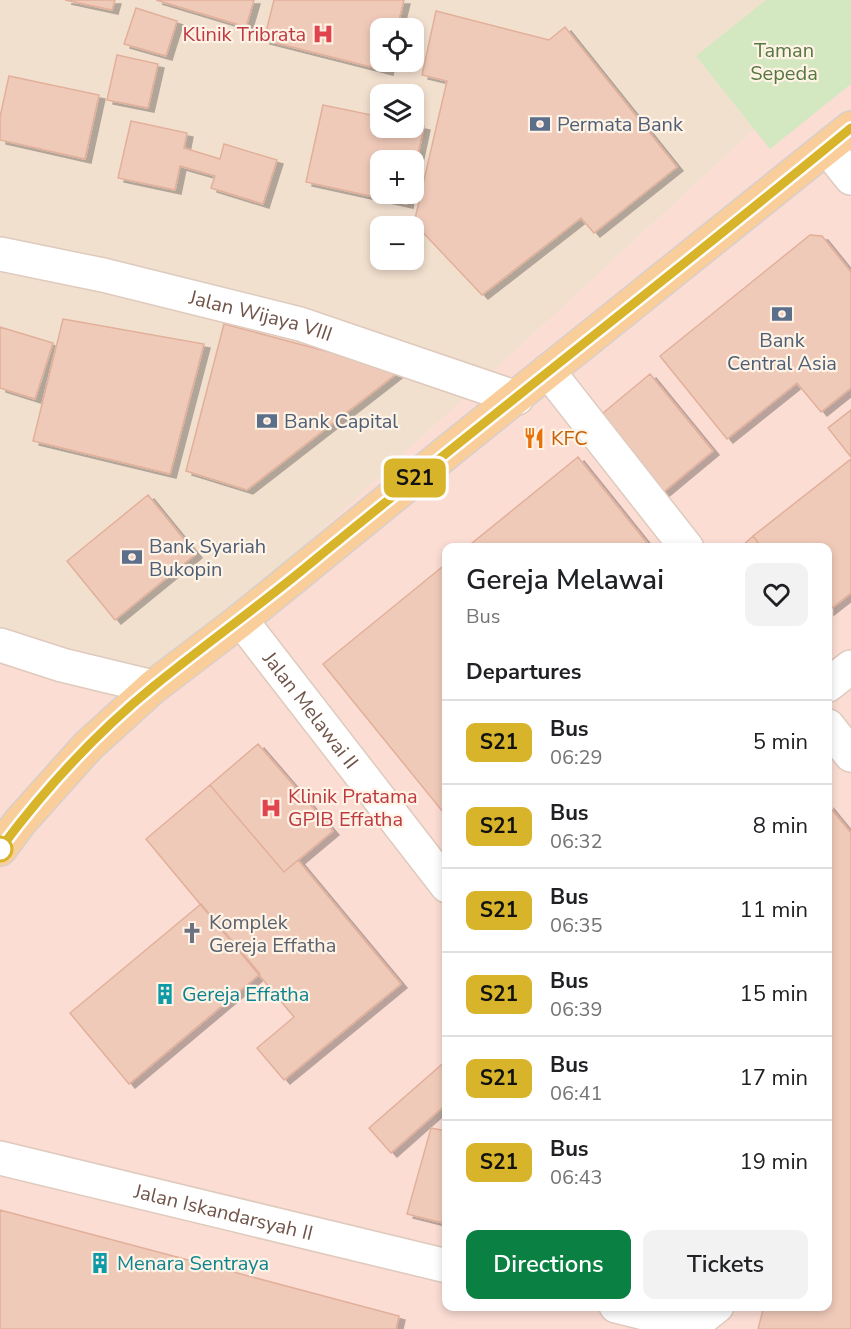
<!DOCTYPE html>
<meta charset="utf-8">
<style>
body{margin:0;font-family:"Nunito Sans",sans-serif;background:#f2f2f2;color:#202124;height:100vh;display:flex;flex-direction:column;font-size:22px;white-space:nowrap}
*{box-sizing:border-box;margin:0}
p{font-size:20px;color:#757577}
.icon{flex:none;width:33px;height:33px;fill:none;stroke:currentColor;stroke-width:2;stroke-linecap:round;stroke-linejoin:round}
.map{position:relative;flex:1;overflow:hidden}
.sheet{position:absolute;left:442px;top:543px;width:390px;height:768px;display:flex;flex-direction:column;background:#fff;border-radius:12px;box-shadow:0 3px 9px #0003}
.sheet>*{flex:none}
.badge{padding:0 12px;border-radius:9px;font-size:21px;line-height:39px}
.fabs{position:absolute;left:370px;top:18px;display:grid;gap:12px}
.fabs a{display:grid;place-items:center;width:54px;height:54px;border-radius:12px;background:#fff;box-shadow:0 3px 9px #0003;font-size:30px}
.map>.badge{position:absolute;translate:-50% -50%;box-shadow:0 0 0 3px #fff}
h2{padding:0 24px;font-size:22px;line-height:54px}
.round{display:grid;place-items:center;flex:none;width:63px;height:63px;border-radius:12px;background:#f2f2f2}
.summary{display:flex;align-items:center;justify-content:space-between;height:102px;padding:0 24px}
h1{font-size:28px;font-weight:600;line-height:45px}
.primary-button{display:flex;gap:12px;margin-top:auto;padding:12px 24px}
.primary-button a{flex:1;height:69px;border-radius:12px;background:#0b8043;color:#fff;font-size:24px;font-weight:600;line-height:69px;text-align:center}
.primary-button a+a{background:#f2f2f2;color:#202124}
ul{padding:0;list-style:none}
li{display:flex;align-items:center;gap:18px;height:84px;padding:0 24px;border-top:2px solid #e0e0e0}
li div{flex:1}
li b{display:block;font-size:22px}
li em{font-style:normal}
li .badge{min-width:66px;font-weight:700;text-align:center}
.map>svg:first-child{display:block}
.residential{fill:#f2e0cf;fill-rule:evenodd}
.commercial{fill:#fbddd4;fill-rule:evenodd}
.green{fill:#d3e8c0}
.building{fill:#f0cab9;stroke:#e2b09a;stroke-width:1.5;filter:url(#shadow)}
.lines{fill:none;stroke-linecap:round;stroke-linejoin:round}
.minor-casing{stroke:#dfcabd;stroke-width:36}
.major-casing{stroke:#d7cfcc;stroke-width:36}
.minor{stroke:#fff;stroke-width:33}
.major{stroke:#f9ce9a;stroke-width:33}
.line-casing{stroke:#fff;stroke-width:14}
.line{stroke:#d8b42a;stroke-width:9}
.stop-dot{fill:#fff;stroke:#d8b42a;stroke-width:3}
.labels{text-anchor:middle;dominant-baseline:central;stroke-width:4.5;stroke-linejoin:round;paint-order:stroke}
.health-label{font-size:20px;fill:#be3a42;stroke:#fff3e6;text-anchor:end}
.park-label{font-size:20px;fill:#557741;stroke:#fff3e6}
.service-label{font-size:20px;fill:#4e5e75;stroke:#fff3e6;text-anchor:start}
.street-label{font-size:20px;fill:#715449;stroke:#fff3e6}
.food-label{font-size:20px;fill:#c56008;stroke:#fff3e6;text-anchor:start}
.worship-label{font-size:20px;fill:#5b616d;stroke:#fff3e6;text-anchor:start}
.culture-label{font-size:20px;fill:#0d838f;stroke:#fff3e6;text-anchor:start}
</style>
<div class="map">
<svg width="851" height="1329" viewBox="0 0 851 1329">
<defs>
<filter id="shadow"><feDropShadow dx="6" dy="4" stdDeviation="0" flood-color="#0004"/></filter>
</defs>
<rect width="100%" height="100%" fill="#fbefe0"/>
<path class="residential" d="M0,0H851V40L166,675L0,655ZM381,28H414V62H381ZM381,94H414V128H381ZM381,160H414V194H381ZM381,226H414V260H381Z"/>
<path class="commercial" d="M851,40V1329H0V655L166,674ZM447,548H828V1306H447Z"/>
<path class="green" d="M766,0H851V84L770,149L696,56Z"/>
<path class="building" d="M65,0H115L112,10Z
M156,0H254L246,27Z
M274,0H404L397,28H381V62H389L387,71L264,40Z
M136,8L177,21L166,56L124,44Z
M436,11L549,40L565,27L677,167L594,233L581,218L482,295L414,223L447,81L422,75Z
M117,55L158,64L148,108L107,100Z
M9,76L99,95L85,159L0,140V117Z
M323,105L381,117V128H414V124L424,126L414,173V160H381V194H409L407,204L306,182Z
M131,121L187,133L184,148L220,159L224,144L277,160L263,204L211,188L215,176L180,166L175,190L118,178Z
M810,235L822,236L851,272V388L821,412L797,383L727,439L660,356Z
M63,319L204,344L170,474L33,441Z
M224,324L400,371L247,490L186,471Z
M0,327L53,343L35,399L0,388Z
M650,374L713,451L660,495L597,418Z
M851,410V457L828,428Z
M578,457L651,548H466Z
M851,459V593L828,611V548H762L753,536Z
M148,495L196,554L115,620L67,561Z
M753,536L762,548H740Z
M447,563V817L323,664Z
M258,744L333,831L284,872L210,785Z
M210,785L284,872L298,860L401,984L284,1080L257,1048L294,1017L146,839Z
M828,805L851,833V1329H758L764,1306H828Z
M201,904L260,974L129,1084L70,1013Z
M447,1060V1111L443,1107L391,1153L369,1128Z
M431,1128L447,1131V1224L407,1214Z
M0,1210L399,1316L396,1329H0Z"/>
<g class="lines">
<defs>
<g id="minor">
<path d="M827,148L851,178"/>
<path id="s1" d="M0,254L103,275L300,324L517,398"/>
<path d="M548,371L687,548"/>
<path id="s2" d="M241,620L447,886"/>
<path d="M0,645L62,665L153,687"/>
<path d="M828,685L851,667"/>
<path d="M828,726L851,755"/>
<path id="s3" d="M0,1158L447,1266"/>
<path d="M616,1306L693,1325L717,1306"/>
</g>
<path id="major" d="M0,849L20,822L88,746L153,687L241,620L451,449L851,128"/>
</defs>
<use href="#minor" class="minor-casing"/>
<use href="#major" class="major-casing"/>
<use href="#minor" class="minor"/>
<use href="#major" class="major"/>
</g>
<g class="lines">
<defs>
<path id="line" d="M0,849C44,790 96,733 154,686C202,647 252,611 300,572C482,422 669,278 851,128"/>
</defs>
<use href="#line" class="line-casing"/>
<use href="#line" class="line"/>
</g>
<defs>
<symbol id="hospital-bare" viewBox="-9 -9 18 18"><path d="M-5-5h3v3.5h4V-5h3V5h-3V1.5h-4V5h-3Z" fill="#e0444e" stroke="#fff3e6" stroke-width="2.5" paint-order="stroke"/></symbol>
<symbol id="bank-bare" viewBox="-9 -9 18 18"><path d="M-6-4H6V4H-6ZM0-2.3a2.3 2.3 0 1 0 0 4.6a2.3 2.3 0 1 0 0-4.6Z" fill="#5c6f8a" stroke="#fff3e6" stroke-width="2.5" paint-order="stroke"/></symbol>
<symbol id="restaurant-bare" viewBox="-9 -9 18 18"><path d="M-5-6h1v4h1v-4h1v4h1v-4h1v5L-1.5 .5V6h-2V.5L-5-1ZM5-6V6H3V1.5H1.5Q1.5-4 5-6Z" fill="#e8710a" stroke="#fff3e6" stroke-width="2.5" paint-order="stroke"/></symbol>
<symbol id="church-bare" viewBox="-9 -9 18 18"><path d="M-1.2-6h2.4v3.5h3.3v2.4h-3.3V6h-2.4V-.1h-3.3v-2.4h3.3Z" fill="#6b7280" stroke="#fff3e6" stroke-width="2.5" paint-order="stroke"/></symbol>
<symbol id="building-bare" viewBox="-9 -9 18 18"><path d="M-4-6H4V6H1V3H-1V6H-4ZM-2.5-4.3h1.7v1.8h-1.7ZM.8-4.3h1.7v1.8H.8ZM-2.5-1h1.7V.8h-1.7ZM.8-1h1.7V.8H.8Z" fill="#0f9aa8" stroke="#fff3e6" stroke-width="2.5" paint-order="stroke"/></symbol>
</defs>
<g fill-rule="evenodd">
<use href="#hospital-bare" x="308" y="19" width="30" height="30"/>
<use href="#bank-bare" x="525" y="109" width="30" height="30"/>
<use href="#bank-bare" x="767" y="299" width="30" height="30"/>
<use href="#bank-bare" x="252" y="406" width="30" height="30"/>
<use href="#restaurant-bare" x="519" y="423" width="30" height="30"/>
<use href="#bank-bare" x="117" y="542" width="30" height="30"/>
<use href="#hospital-bare" x="256" y="793" width="30" height="30"/>
<use href="#church-bare" x="177" y="918" width="30" height="30"/>
<use href="#building-bare" x="150" y="979" width="30" height="30"/>
<use href="#building-bare" x="85" y="1248" width="30" height="30"/>
</g>
<circle class="stop-dot" cx="0" cy="849" r="12"/>
<g class="labels">
<g class="health-label">
<text x="306" y="34">Klinik Tribrata</text>
<text x="288" y="796" text-anchor="start">Klinik Pratama<tspan x="288" dy="23">GPIB Effatha</tspan></text>
</g>
<g class="park-label">
<text x="784" y="50">Taman<tspan x="784" dy="23">Sepeda</tspan></text>
</g>
<g class="service-label">
<text x="557" y="124">Permata Bank</text>
<text x="782" y="340" text-anchor="middle">Bank<tspan x="782" dy="23">Central Asia</tspan></text>
<text x="284" y="421">Bank Capital</text>
<text x="149" y="546">Bank Syariah<tspan x="149" dy="23">Bukopin</tspan></text>
</g>
<g class="street-label">
<text stroke="none"><textPath href="#s1" startOffset="268">Jalan Wijaya VIII</textPath></text>
<text stroke="none"><textPath href="#s2" startOffset="114">Jalan Melawai II</textPath></text>
<text stroke="none"><textPath href="#s3" startOffset="230">Jalan Iskandarsyah II</textPath></text>
</g>
<g class="food-label">
<text x="551" y="438">KFC</text>
</g>
<g class="worship-label">
<text x="209" y="922">Komplek<tspan x="209" dy="23">Gereja Effatha</tspan></text>
</g>
<g class="culture-label">
<text x="182" y="994">Gereja Effatha</text>
<text x="117" y="1263">Menara Sentraya</text>
</g>
</g>
</svg>
<div class="fabs">
<a><svg class="icon" aria-label="locate" viewBox="0 0 24 24"><circle cx="12" cy="12" r="6"/><path d="M12 2v4M12 18v4M2 12h4M18 12h4"/></svg></a>
<a><svg class="icon" aria-label="layers" viewBox="0 0 24 24"><path d="M12 4l9 5-9 5-9-5zM3 14l9 5 9-5"/></svg></a>
<a>+</a>
<a>−</a>
</div>
<b class="badge" style="left:415px;top:478px;background:#d8b42a;color:#111">S21</b>
<section class="sheet">
<div class="summary"><div><h1>Gereja Melawai</h1><p>Bus</p></div><a class="round"><svg class="icon" aria-label="heart" viewBox="0 0 24 24"><path d="M12 20l-8-8c-3-5 5-10 8-4 3-6 11-1 8 4z"/></svg></a></div>
<h2>Departures</h2>
<ul>
<li><span class="badge" style="background:#d8b42a;color:#111">S21</span><div><b>Bus</b><p>06:29</p></div><em>5 min</em></li>
<li><span class="badge" style="background:#d8b42a;color:#111">S21</span><div><b>Bus</b><p>06:32</p></div><em>8 min</em></li>
<li><span class="badge" style="background:#d8b42a;color:#111">S21</span><div><b>Bus</b><p>06:35</p></div><em>11 min</em></li>
<li><span class="badge" style="background:#d8b42a;color:#111">S21</span><div><b>Bus</b><p>06:39</p></div><em>15 min</em></li>
<li><span class="badge" style="background:#d8b42a;color:#111">S21</span><div><b>Bus</b><p>06:41</p></div><em>17 min</em></li>
<li><span class="badge" style="background:#d8b42a;color:#111">S21</span><div><b>Bus</b><p>06:43</p></div><em>19 min</em></li>
</ul>
<div class="primary-button"><a>Directions</a><a>Tickets</a></div>
</section>
</div>
